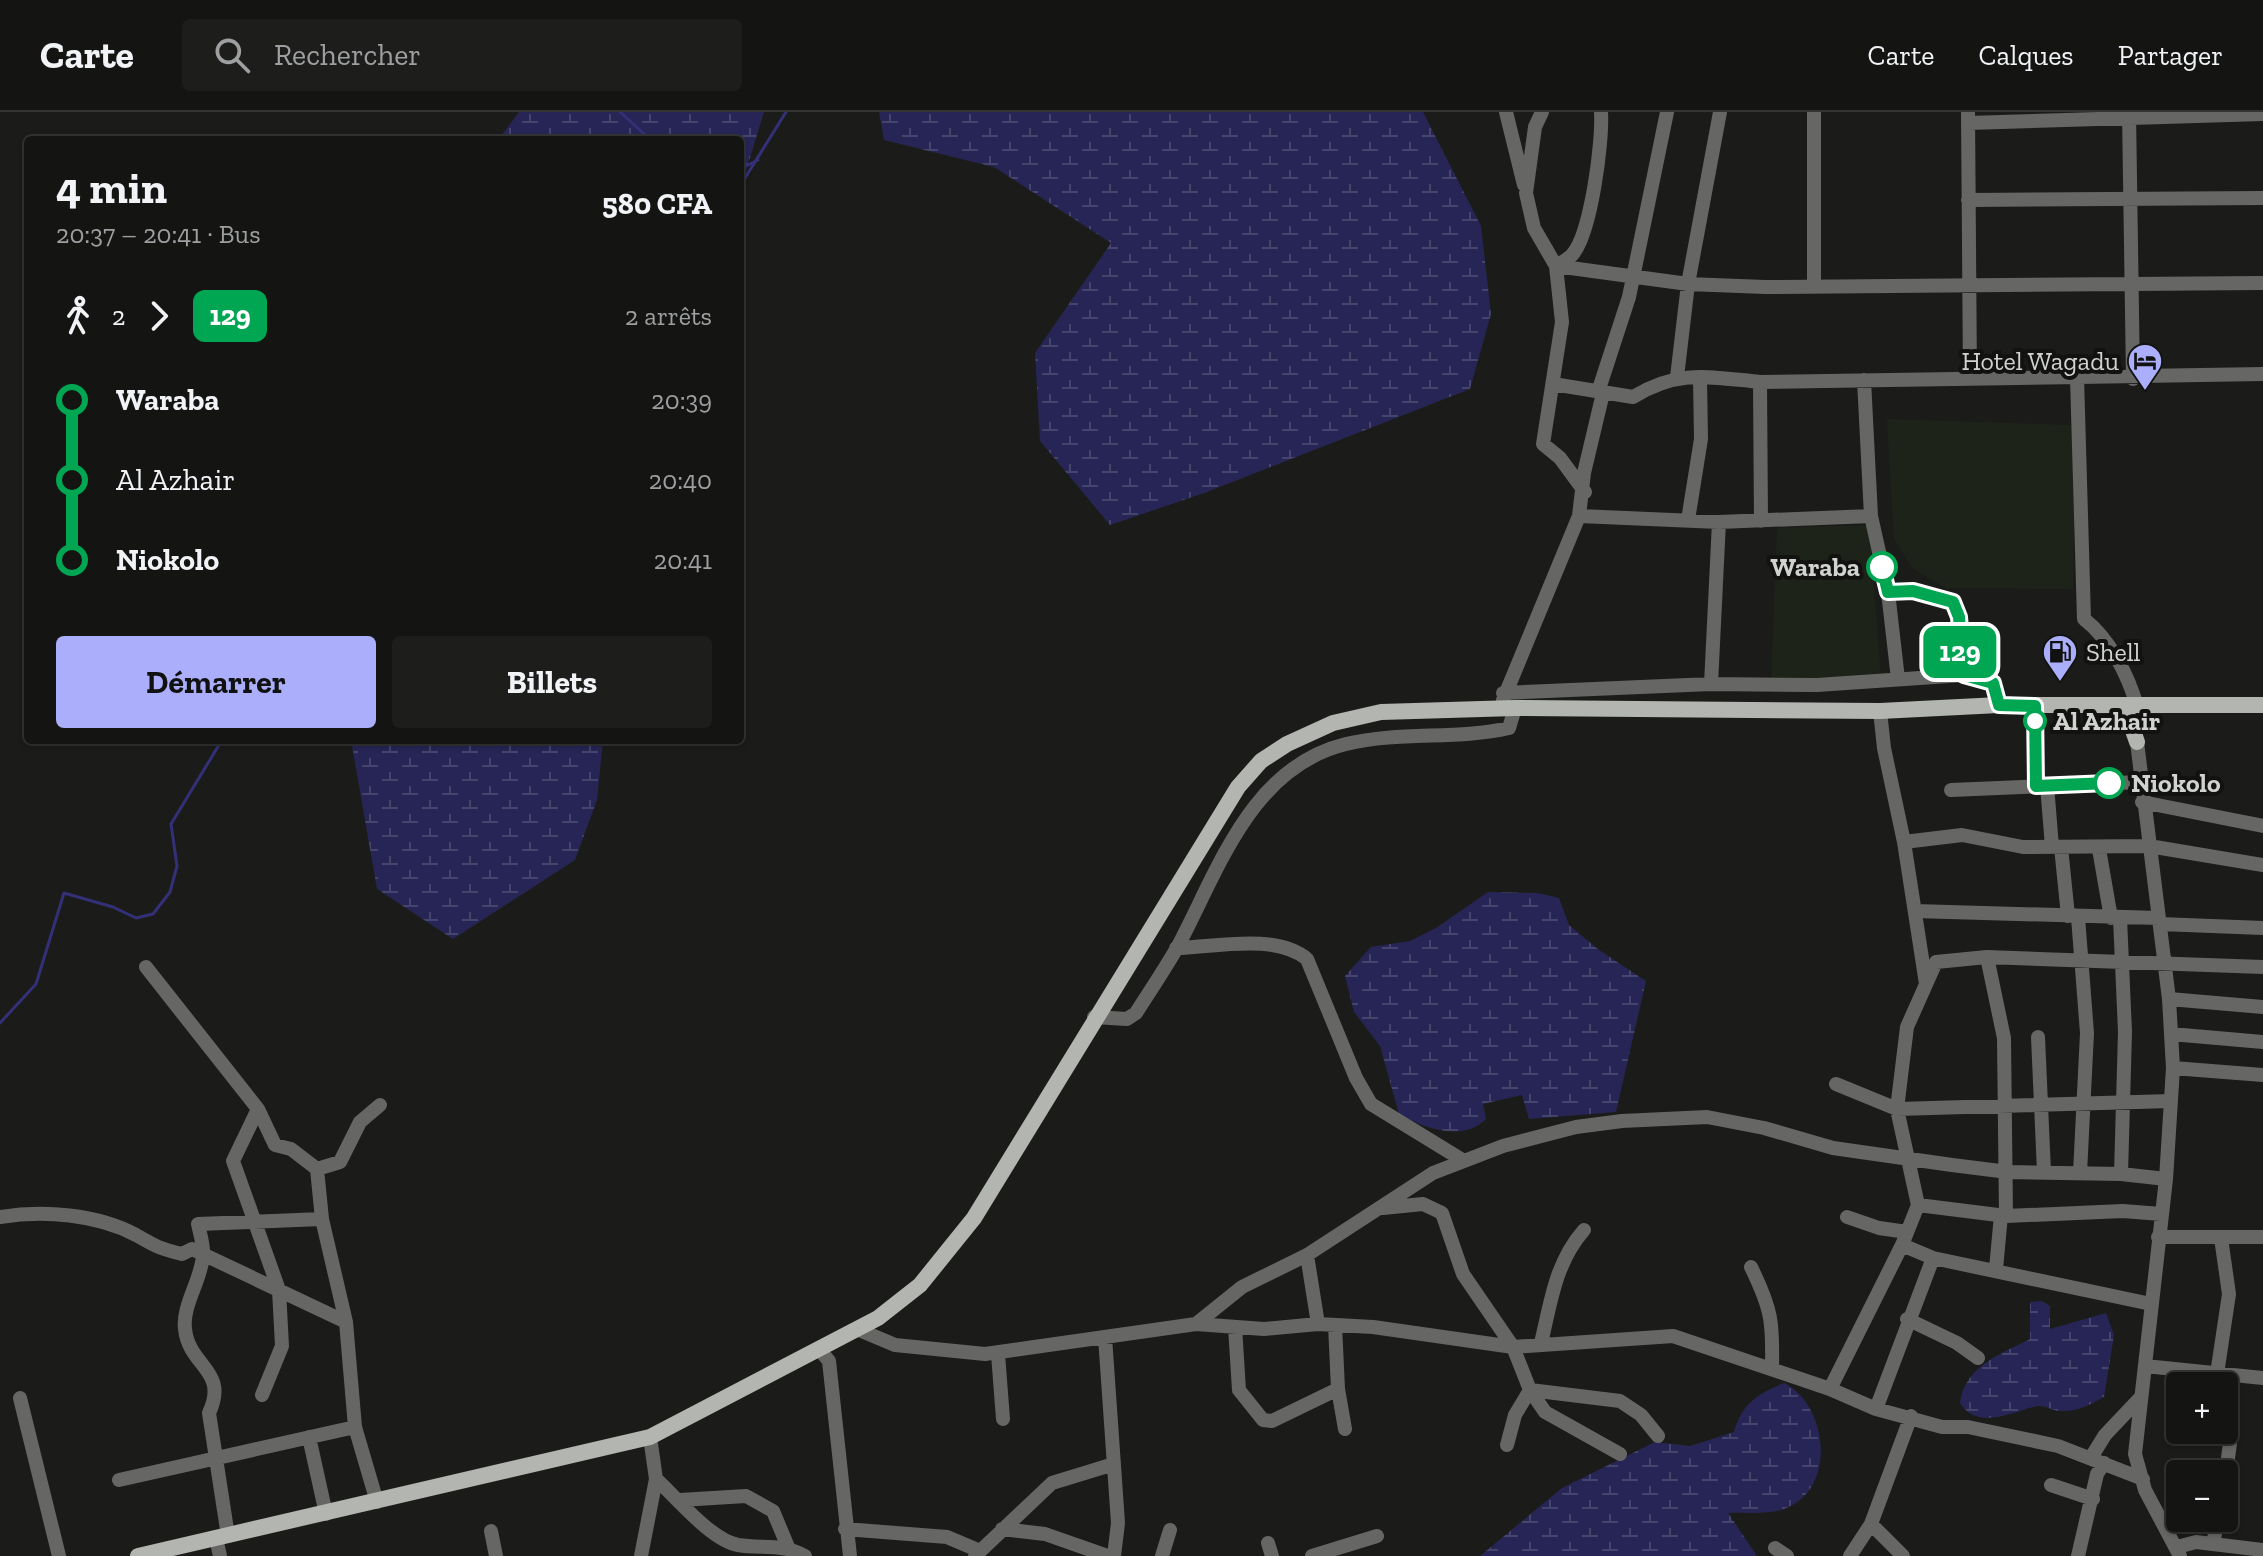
<!DOCTYPE html>
<html lang="fr">
<meta charset="utf-8">
<style>
body{margin:0;font-family:"Zilla Slab",serif;background:#1d1e1c;color:#f1f3f6;height:100vh;display:flex;flex-direction:column;font-size:30px;white-space:nowrap}
*{box-sizing:border-box;margin:0}
p{font-size:26px;color:#9d9fa0}
.icon{flex:none;width:44px;height:44px;fill:none;stroke:currentColor;stroke-width:2;stroke-linecap:round;stroke-linejoin:round}
.map{position:relative;flex:1;overflow:hidden}
.details{position:absolute;left:24px;top:24px;width:720px;height:608px;display:flex;flex-direction:column;background:#141513;border-radius:8px;box-shadow:0 2px 6px #0004,0 0 0 2px #333433}
.details>*{flex:none}
.badge{padding:0 16px;border-radius:12px;font-size:28px;line-height:52px}
.tools{position:absolute;left:2166px;top:1260px;display:grid;gap:16px}
.tools a{display:grid;place-items:center;width:72px;height:72px;border-radius:8px;background:#141513;box-shadow:0 2px 6px #0004,0 0 0 2px #333433;font-size:40px}
.map>.badge{position:absolute;translate:-50% -50%;box-shadow:0 0 0 4px #fff}
.legs{display:flex;align-items:center;gap:12px;height:88px;padding:0 32px;font-size:26px}
.legs p{margin-inline-start:auto}
.summary{display:flex;align-items:center;justify-content:space-between;height:136px;padding:0 32px}
h1{font-size:44px;font-weight:700;line-height:60px}
.primary-button{display:flex;gap:16px;margin-top:auto;padding:16px 32px}
.primary-button a{flex:1;height:92px;border-radius:8px;background:#abaffb;color:#111;font-size:32px;font-weight:700;line-height:92px;text-align:center}
.primary-button a+a{background:#1d1e1c;color:#f1f3f6}
ul{padding:0 32px;list-style:none}
li{display:flex;align-items:center;gap:28px;height:80px;font-size:30px}
li i{display:grid;place-items:center;width:12px;height:100%;margin:0 10px;background:currentColor}
li i::after{content:'';width:20px;height:20px;margin:-10px;border:6px solid;border-radius:50%;background:#141513}
li p{margin-inline-start:auto}
li:first-child i{background:linear-gradient(#0000 50%,currentColor 0)}
li:last-child i{background:linear-gradient(currentColor 50%,#0000 0)}
header{display:flex;align-items:center;gap:48px;box-sizing:border-box;height:112px;padding:0 40px;background:#141513;border-bottom:2px solid #333433}
header strong{font-size:38px}
nav{display:flex;gap:44px;margin-inline-start:auto;font-size:28px}
.search{width:560px;height:72px;background:#1d1e1c;display:flex;align-items:center;gap:20px;box-sizing:border-box;padding:0 28px;border-radius:8px;color:#9d9fa0;font-size:30px}
.map>svg:first-child{display:block}
.built{fill:#1e231a}
.wetland{fill:url(#wetland-marsh)}
.lines{fill:none;stroke-linecap:round;stroke-linejoin:round}
.stream{stroke:#343078;stroke-width:3}
.minor{stroke:#666765;stroke-width:14}
.major{stroke:#b3b5b0;stroke-width:16}
.line-1-casing{stroke:#fff;stroke-width:18}
.line-1{stroke:#00a651;stroke-width:12}
.stop-1-dot{fill:#fff;stroke:#00a651;stroke-width:4}
.labels{text-anchor:middle;dominant-baseline:central;stroke-width:8;stroke-linejoin:round;paint-order:stroke}
.poi-label{font-size:26px;fill:#d1d3d0;stroke:#121310;text-anchor:end}
.stop-label{font-size:26px;font-weight:bold;fill:#d1d3d0;stroke:#121310;text-anchor:start}
</style>
<header>
<strong>Carte</strong>
<div class="search"><svg class="icon" aria-label="search" viewBox="0 0 24 24"><circle cx="10" cy="10" r="6"/><path d="M15 15l6 6"/></svg>Rechercher</div>
<nav><a>Carte</a><a>Calques</a><a>Partager</a></nav>
</header>
<div class="map">
<svg width="2263" height="1444" viewBox="0 0 2263 1444">
<defs>
<pattern id="wetland-marsh" width="20" height="14" patternUnits="userSpaceOnUse" patternTransform="scale(2)"><rect width="20" height="14" fill="#262555"/><path d="M1 5h8M5 5V1M11 12h8M15 12V8" fill="none" stroke="#44446c"/></pattern>
</defs>
<rect width="100%" height="100%" fill="#1b1c19"/>
<path class="built" d="M1887,307L2075,313L2073,477L1946,476L1912,456L1894,427Z
M1869,413L1881,565L1771,572L1777,416Z"/>
<path class="wetland" d="M519,0H764L740,78V28H498Z
M879,0H1423L1481,114L1491,202L1470,277L1204,381L1110,413L1040,329L1035,241L1111,131L994,55L884,28Z
M351,628H603L597,688L575,748L453,827L377,777Z
M1488,780L1538,781L1559,786L1569,813L1599,838L1646,869L1616,1000L1529,1007L1522,983L1483,992L1486,1007C1463,1030 1425,1017 1399,1002L1380,934L1354,900L1345,864L1371,835L1410,829L1436,816Z
M2042,1189L2050,1194V1217L2106,1201L2114,1223L2104,1285C2090,1293 2077,1300 2061,1299C2053,1299 2045,1293 2037,1294C2012,1300 1978,1319 1960,1291C1965,1254 1999,1243 2030,1227V1190Z
M1784,1271C1828,1293 1838,1377 1784,1397C1769,1403 1744,1400 1728,1401L1757,1444H1480L1562,1376L1655,1330L1690,1334L1734,1320C1742,1291 1758,1282 1784,1271Z"/>
<g class="lines">
<path class="stream" d="M620,0L651,28
M740,57L758,48
M740,74L786,0
M0,911L36,872L64,781L113,795L136,806L153,802L170,780L177,754L171,712L222,628"/>
<path class="minor" d="M1506,0L1524,73
M1542,0L1535,15L1526,81L1534,116L1556,154L1562,210L1543,332L1560,346L1585,380
M1814,0V175
M1968,0L1970,267
M2129,0L2133,267
M1968,11L2263,2
M1968,88L2263,86
M1556,154L1688,172L1765,175L2263,171
M1556,154C1561,151 1568,147 1572,143C1591,122 1603,29 1601,0
M1677,265L1688,172L1720,0
M2077,265L2084,507C2110,527 2128,563 2137,594
M1864,268L1871,404L1888,480L1898,567
M1760,270L1761,409
M1553,272L1633,285C1679,257 1709,265 1760,270L2263,262
M1598,280L1629,185L1667,0
M1579,404L1719,410L1871,404
M1688,408L1701,327L1700,266
M1888,480L1913,479L1953,490L1959,505L1964,563
M1711,572L1719,410
M1503,581L1711,572L1817,573L1964,563L1993,571L1999,593
M1503,588L1579,404L1584,361L1603,281
M2035,594L2036,674
M1880,599L1884,636L1904,730L1926,872
M2137,630L2169,887L2173,956L2166,1067L2135,1342L2145,1378L2180,1444
M2047,673L2052,735
M1951,678L2140,670
M2142,690L2263,714
M1904,730L1962,723L2023,735L2149,734L2263,753
M2061,735L2068,804
M2099,737L2111,806
M1915,799L2159,806
M2078,805L2087,921L2080,1061
M2120,806L2125,920L2121,1062
M2160,812L2263,816
M1176,836C1215,835 1276,821 1307,847L1356,966L1371,992L1464,1049
M1987,845L2004,926L2006,1104
M146,855L258,997L275,1033L291,1037L317,1057L322,1107L346,1210L355,1315L377,1390
M2169,887L2263,895
M1094,905L1127,907L1136,901C1150,879 1165,857 1178,834C1219,757 1251,655 1346,632C1400,619 1457,628 1509,616L1515,596
M2171,922L2263,930
M2038,925L2044,1060
M2173,956L2263,963
M1836,972L1897,997L2171,989
M258,997L233,1049L279,1178L282,1234L262,1283
M317,1057L340,1050L360,1010L380,993
M1918,1093L2006,1104L2123,1099L2161,1102
M1383,1096L1423,1092L1442,1101L1463,1162L1513,1235L1530,1278L1545,1300L1620,1342
M0,1105C43,1098 97,1102 136,1123C157,1135 158,1136 182,1142L192,1137L346,1210
M1847,1105L1879,1116L1907,1120
M2158,1125H2263
M1902,1133L1933,1146L2151,1192
M1307,1143L1318,1212
M1751,1155C1772,1198 1773,1210 1772,1257
M1996,1157L2001,1103
M1907,1207L1957,1231L1978,1246
M1196,1212L1242,1175L1307,1143L1433,1061L1503,1034L1576,1015L1622,1009L1707,1005L1764,1016L1833,1036L1952,1053L2008,1060L2121,1062L2166,1067
M1335,1213L1338,1277L1345,1317
M1235,1215L1239,1278L1263,1308L1272,1309L1338,1277
M857,1217L895,1233L985,1242L1196,1212L1264,1217L1318,1212L1373,1215L1513,1235L1673,1224L1830,1277L1876,1297L1942,1315H1968L2058,1334L2143,1367
M1105,1225L1118,1411L1114,1444
M1541,1231C1551,1190 1555,1151 1584,1118
M819,1237L829,1249L850,1444
M998,1242L1003,1307
M2145,1254L2263,1266
M2217,1262L2229,1182L2221,1126
M1830,1277L1902,1133L1918,1093L1897,997L1907,915L1936,850L1987,845L2263,855
M20,1286L59,1444
M1876,1297L1933,1146
M309,1325L326,1402
M1507,1333L1515,1303L1530,1278L1620,1289L1641,1303L1658,1324
M2092,1344L2105,1323L2140,1286
M656,1367C677,1386 711,1428 738,1433C763,1437 782,1431 805,1444
M119,1368L355,1315
M2051,1373L2093,1387
M2224,1376L2230,1331
M680,1388L746,1384L773,1399L788,1435
M1871,1412L1903,1444
M845,1417L947,1425L980,1439
M1002,1417L1045,1422L1108,1444
M491,1419L496,1444
M228,1424L209,1301C229,1258 189,1255 185,1217C182,1193 202,1167 203,1143C204,1134 200,1122 198,1112L322,1107
M216,1426L220,1444
M1268,1431L1272,1444
M2213,1432L2218,1406
M2177,1435L2196,1430L2263,1438
M1775,1436L1787,1444
M641,1444L656,1367L650,1325
M975,1444L1052,1371L1114,1352
M1162,1444L1170,1418
M1312,1444L1377,1424
M1850,1444L1871,1412L1911,1304
M2078,1444L2097,1362L2104,1351"/>
<path class="major" d="M2117,594L2128,604L2137,630
M138,1444L650,1325L878,1206L920,1173L974,1106L1238,675L1261,649L1287,632L1333,611L1381,600L1515,596L1880,599L1999,593H2263"/>
</g>
<g class="lines">
<defs>
<path id="line-1" d="M1882,455L1888,480L1913,479L1953,490L1959,505L1964,563L1993,571L1999,593L2035,594L2036,674L2109,671"/>
</defs>
<use href="#line-1" class="line-1-casing"/>
<use href="#line-1" class="line-1"/>
</g>
<defs>
<symbol id="hotel-pin" viewBox="-11 -11 22 30"><path d="M0 17L-7.5 6A9.5 9.5 0 1 1 7.5 6Z" fill="#abaffb" stroke="#121310"/><path d="M-6-4.5h1.5V1H6V5H4.5V3h-9V5H-6ZM-4 0a1.8 1.8 0 1 1 3.6 0ZM.5 0V-2.5h3Q6-2.5 6 0Z" fill="#111"/></symbol>
<symbol id="fuel-pin" viewBox="-11 -11 22 30"><path d="M0 17L-7.5 6A9.5 9.5 0 1 1 7.5 6Z" fill="#abaffb" stroke="#121310"/><path d="M-5.5-6h7V0h2V4h1.3V-2.5L3-4.5l.8-.8L6-3V5H2.5V1h-1V6h-7ZM-4.2-4.7v3.2H.2V-4.7Z" fill="#111"/></symbol>
</defs>
<g fill-rule="evenodd">
<use href="#hotel-pin" x="2125" y="229" width="40" height="54"/>
<use href="#fuel-pin" x="2040" y="520" width="40" height="54"/>
</g>
<g class="stop-1-dot">
<circle cx="1882" cy="455" r="14"/>
<circle cx="2035" cy="609" r="10"/>
<circle cx="2109" cy="671" r="14"/>
</g>
<g class="labels">
<g class="poi-label">
<text x="2119" y="249">Hotel Wagadu</text>
<text x="2086" y="540" text-anchor="start">Shell</text>
</g>
<g class="stop-label">
<text x="1860" y="455" text-anchor="end">Waraba</text>
<text x="2053" y="609">Al Azhair</text>
<text x="2131" y="671">Niokolo</text>
</g>
</g>
</svg>
<div class="tools">
<a>+</a>
<a>−</a>
</div>
<b class="badge" style="left:1960px;top:540px;background:#00a651;color:#fff">129</b>
<section class="details">
<div class="summary"><div><h1>4 min</h1><p>20:37 – 20:41 · Bus</p></div><b>580 CFA</b></div>
<div class="legs"><svg class="icon" aria-label="walk" viewBox="0 0 24 24"><circle cx="13" cy="4" r="2"/><path d="M13 8l-2 6 4 7M11 14l-3 7M7 12l3-4h3l4 4"/></svg>2<svg class="icon" aria-label="forward" viewBox="0 0 24 24"><path d="M9 5l7 7-7 7"/></svg><b class="badge" style="background:#00a651;color:#fff">129</b><p>2 arrêts</p></div>
<ul>
<li><i style="color:#00a651"></i><b>Waraba</b><p>20:39</p></li>
<li><i style="color:#00a651"></i><span>Al Azhair</span><p>20:40</p></li>
<li><i style="color:#00a651"></i><b>Niokolo</b><p>20:41</p></li>
</ul>
<div class="primary-button"><a>Démarrer</a><a>Billets</a></div>
</section>
</div>
